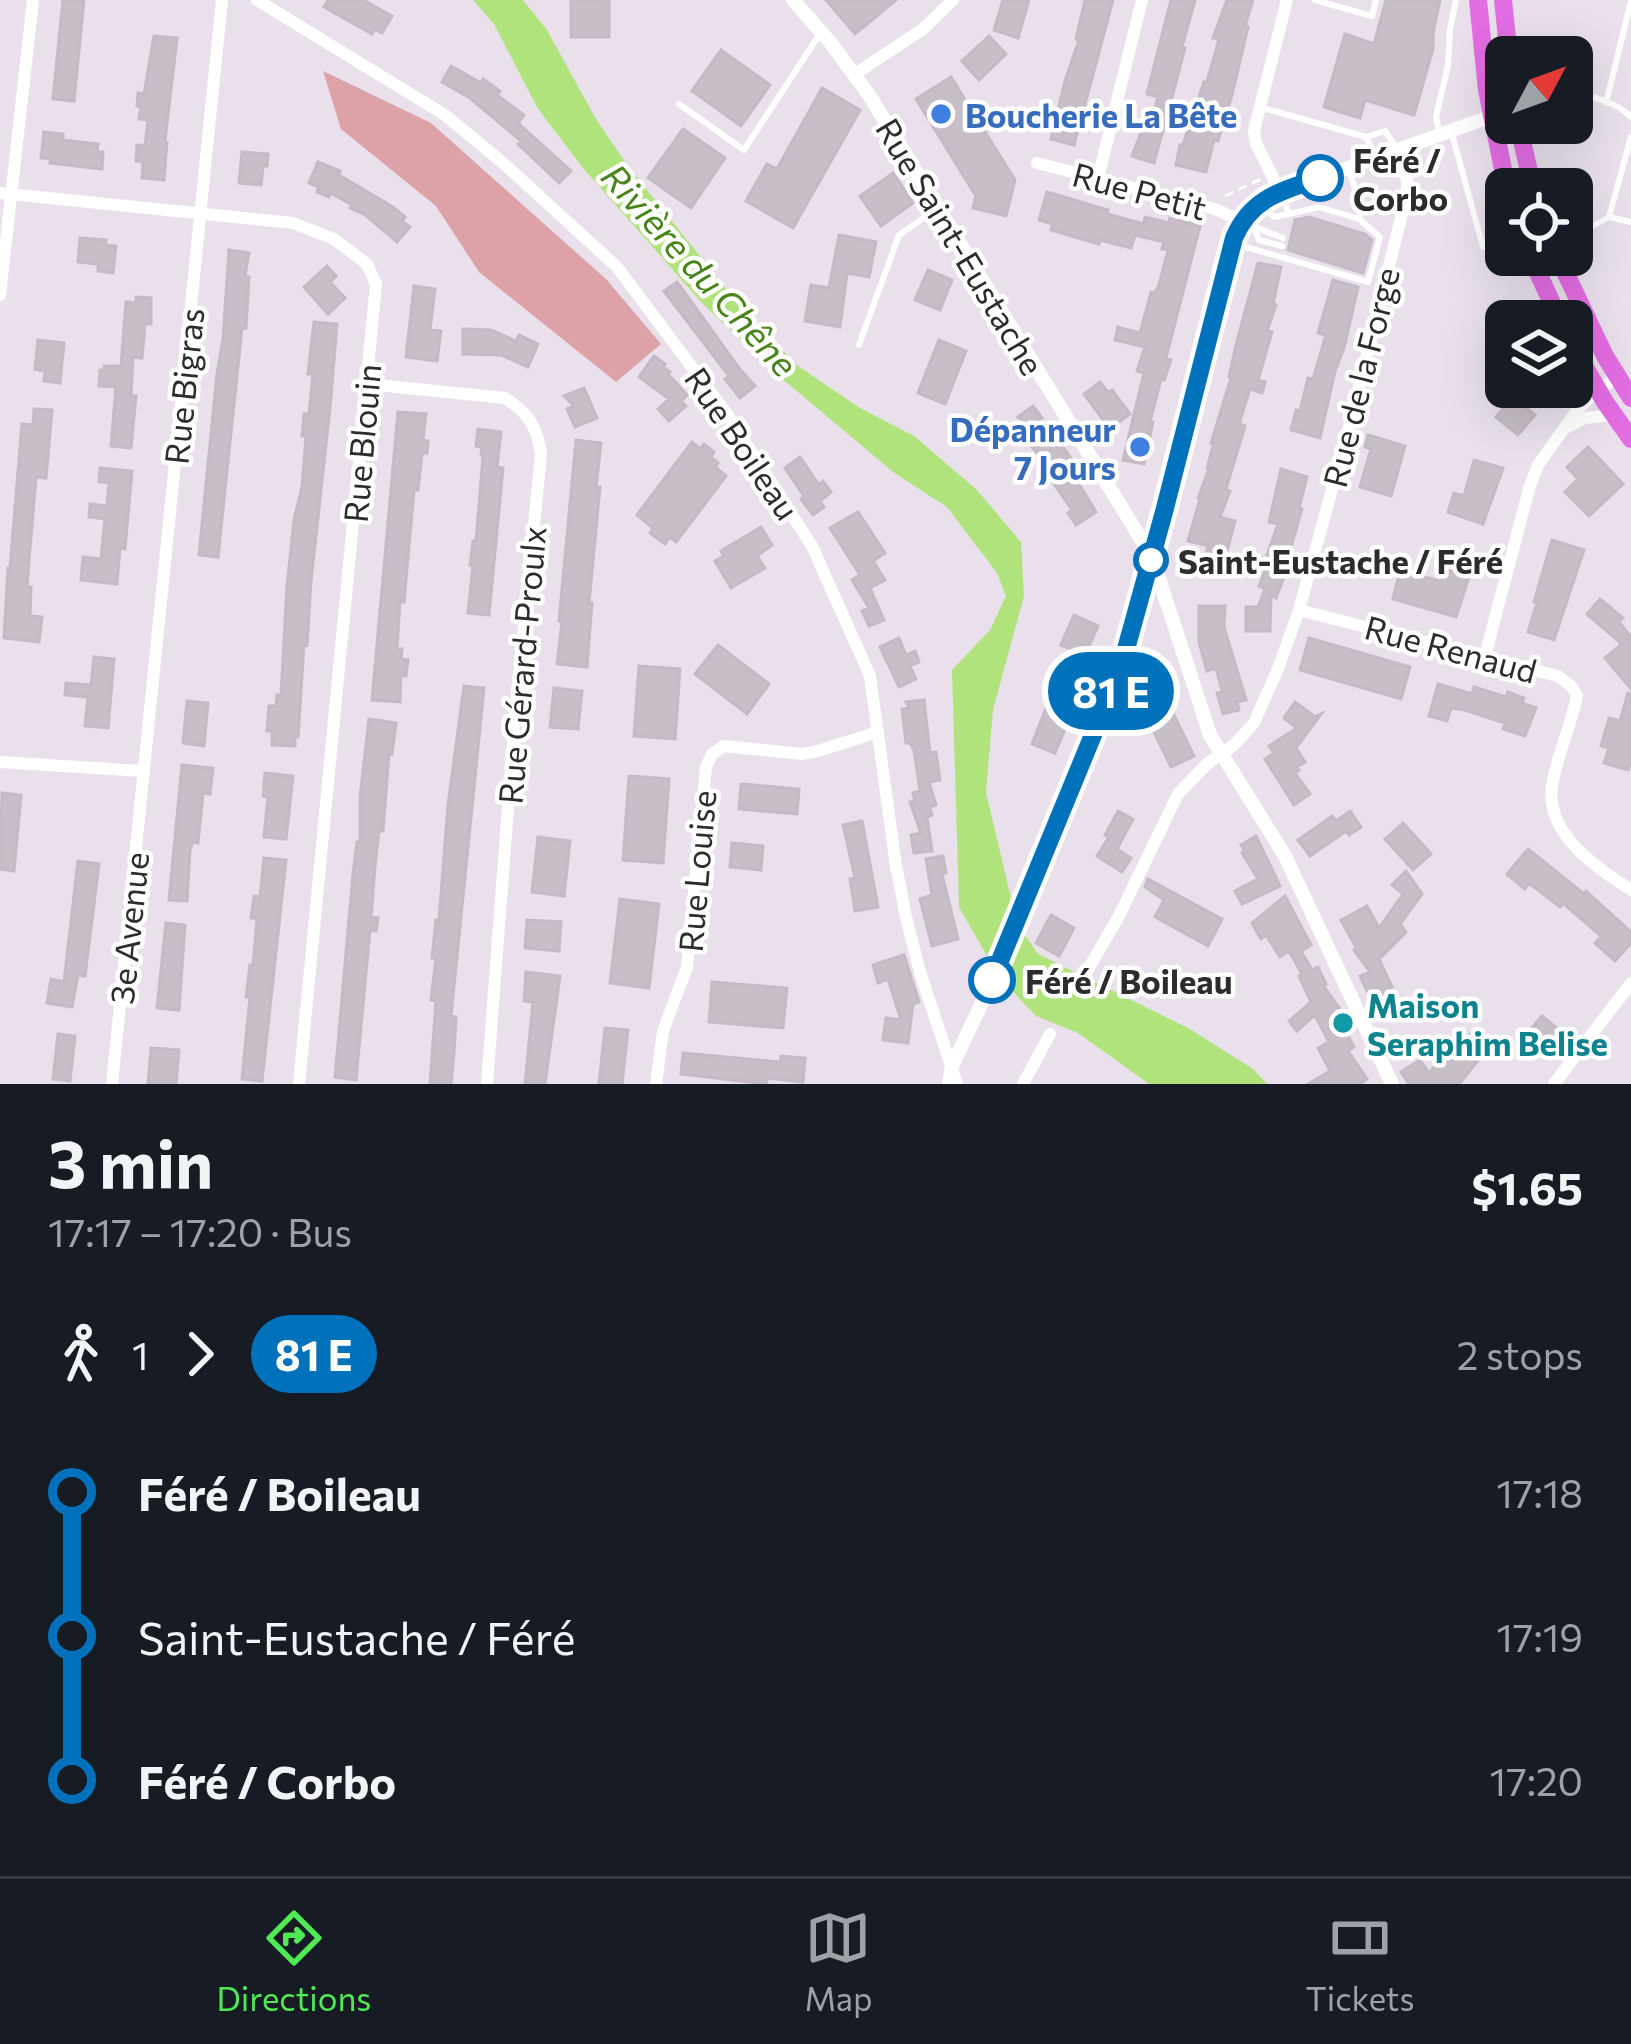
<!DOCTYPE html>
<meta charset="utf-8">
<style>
body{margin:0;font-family:Commissioner,sans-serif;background:#20242c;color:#f1f3f6;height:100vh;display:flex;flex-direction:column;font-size:45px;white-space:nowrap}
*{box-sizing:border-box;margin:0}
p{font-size:39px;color:#9ea1a6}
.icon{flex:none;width:66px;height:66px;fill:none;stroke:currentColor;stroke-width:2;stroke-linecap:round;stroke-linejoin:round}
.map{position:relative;height:1084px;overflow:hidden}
.panel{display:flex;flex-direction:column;background:#171b24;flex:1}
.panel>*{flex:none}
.badge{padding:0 24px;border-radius:39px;font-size:42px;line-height:78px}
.needle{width:78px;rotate:49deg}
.fabs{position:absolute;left:1485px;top:36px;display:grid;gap:24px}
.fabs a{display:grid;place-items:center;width:108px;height:108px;border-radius:18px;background:#171b24;box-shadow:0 12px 48px #0002;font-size:60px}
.map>.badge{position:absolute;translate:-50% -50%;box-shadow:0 0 0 6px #fff}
.legs{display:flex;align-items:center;gap:18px;height:132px;padding:0 48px;font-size:39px}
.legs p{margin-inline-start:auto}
.summary{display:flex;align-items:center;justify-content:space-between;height:204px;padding:0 48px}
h1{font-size:66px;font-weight:700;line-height:90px}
ul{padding:0 48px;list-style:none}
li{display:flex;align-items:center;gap:42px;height:144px;font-size:45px}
li i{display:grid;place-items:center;width:18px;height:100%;margin:0 15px;background:currentColor}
li i::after{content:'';width:30px;height:30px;margin:-15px;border:9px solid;border-radius:50%;background:#171b24}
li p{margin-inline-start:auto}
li:first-child i{background:linear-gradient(#0000 50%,currentColor 0)}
li:last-child i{background:linear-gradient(currentColor 50%,#0000 0)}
.tabs{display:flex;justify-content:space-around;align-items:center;height:168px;border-top:3px solid #363941;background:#171b24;font-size:33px;color:#9ea1a6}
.tabs a{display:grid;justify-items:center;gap:6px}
.tabs .selected{color:#50e956}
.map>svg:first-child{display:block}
.green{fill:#dda2a8}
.water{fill:#b1e37d}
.building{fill:#c7bec8;stroke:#c5b9c7;stroke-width:3}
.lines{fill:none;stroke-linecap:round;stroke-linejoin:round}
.path{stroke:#fff;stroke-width:3;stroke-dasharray:9 6;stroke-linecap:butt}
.service{stroke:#fff;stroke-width:6}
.minor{stroke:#fff;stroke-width:12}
.tertiary{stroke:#fff;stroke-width:14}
.primary{stroke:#e36de3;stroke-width:18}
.line-1-casing{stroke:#fff;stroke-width:27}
.line-1{stroke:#0072bc;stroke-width:18}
.shop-dot{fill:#3f7fe0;stroke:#fff;stroke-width:4.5}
.stop-1-dot{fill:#fff;stroke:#0072bc;stroke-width:6}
.culture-dot{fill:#0f9aa8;stroke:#fff;stroke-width:4.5}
.labels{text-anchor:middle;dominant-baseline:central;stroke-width:9;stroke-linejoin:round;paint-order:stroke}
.shop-label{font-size:33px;font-weight:bold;fill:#366cbe;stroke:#fff;text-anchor:start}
.stop-label{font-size:33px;font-weight:bold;fill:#2c2c2c;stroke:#fff;text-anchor:start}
.street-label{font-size:33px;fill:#2c2c2c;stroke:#fff}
.culture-label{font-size:33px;font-weight:bold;fill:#0d838f;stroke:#fff;text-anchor:start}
.water-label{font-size:36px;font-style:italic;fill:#47841a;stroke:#fff}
</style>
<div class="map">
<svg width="1631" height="1084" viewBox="0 0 1631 1084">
<rect width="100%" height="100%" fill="#e9e0ec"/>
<path class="green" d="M323,71L431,123L606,279L661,344L616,382L479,272L436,206L341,129Z"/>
<path class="water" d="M473,0H523L547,30L596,119L630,169L744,311L798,366L860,408L914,436L977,490L1021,542L1024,596L993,710L986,792L1017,924L1038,954L1190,1029L1253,1069L1267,1084H1149L1078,1033L1036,1016L999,977L959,907L952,670L990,630L1006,596L997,573L947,507L893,472L786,382L703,304L583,168L538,109L494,24Z"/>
<path class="building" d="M63,0H84L74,101L53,99Z
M328,0H363L392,16L382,33L375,29L372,34L324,7Z
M571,0H609V37H571Z
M826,0H896L855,34Z
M1003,0H1029L1018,38L994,30Z
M1085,0H1113L1074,145L1051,139L1065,81L1079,40L1076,39Z
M1171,0H1195L1182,47L1185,48L1177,79L1154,163L1132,156L1147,117L1152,119L1158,97L1147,94Z
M1227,0H1253L1245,26L1248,27L1232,95L1218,141L1214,140L1206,172L1176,165L1180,145H1183L1204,82H1207L1219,39L1213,38Z
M1386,0H1440L1433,33V49L1414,115L1365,100L1360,118L1324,107L1345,34L1374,44Z
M154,36L177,38L165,141L167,142L164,180L142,178L143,162L136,161L137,145L145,146L148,120L139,119L141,107L137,106L138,93L144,94Z
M989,36L1006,54L979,80L962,61Z
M721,50L770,85L741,126L692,91Z
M451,66L481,83L483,79L500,91L497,95L524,115L518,123L571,171L559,183L518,144L521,141L470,98L442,82Z
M951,77L1015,180L1006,216L973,208L976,196L916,99Z
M822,88L860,110L793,228L746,201L767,164L777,169Z
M683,129L725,158L691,208L648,178Z
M44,132L63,134V140L98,144L97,152H103L102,169L50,163L51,159L41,158Z
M242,152L268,154L267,166H263L261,185L239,183Z
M318,162L340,171L339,175L393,207L405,217L402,221L410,227L397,242L364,214L350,208L352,205L331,193L329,197L317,192L319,187L309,183Z
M893,173L913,203L881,226L860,196Z
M1047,192L1108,210L1107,214L1144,224L1145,217L1169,223L1170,218L1200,226L1166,358L1171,360L1164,380L1161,379L1150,422H1153L1144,464L1123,460L1144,373L1137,371L1145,347L1115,340L1118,327L1140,333L1151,292L1155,293L1159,285L1168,250L1162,249L1164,242L1135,235L1131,248L1100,240L1099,244L1051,230L1053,224L1039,220Z
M1309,217L1365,234L1372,240L1363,273L1288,250L1295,220Z
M839,235L876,242L869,277L847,273L840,327L805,321L811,285L829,288Z
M80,238L106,240V245L116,246L113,273L98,271V264L78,262Z
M229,250L249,253L245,276L249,277L246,328H242L218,557L199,555L217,374L223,338Z
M1258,263L1281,267L1273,304L1276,305L1267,331L1272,332L1258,380L1265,382L1262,393L1250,389L1239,424L1245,426L1226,489L1230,491L1220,517L1235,521L1221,574L1202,568L1208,546L1188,541L1200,499L1198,498L1209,469L1207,468L1214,443H1211L1231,378L1229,377L1236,345Z
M327,266L336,276L330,282L345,298L328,314L304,287Z
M928,270L952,280L940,310L915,300Z
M1333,280L1358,287L1344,348L1335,371L1320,438L1291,430L1296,410L1300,411L1308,378L1313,379L1326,335L1318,333Z
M677,282L739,368L755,386L740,398L725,379L729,376L664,291Z
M414,286L435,289L430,330L441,331L437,361L406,357Z
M136,297L151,298V324H145L142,358L133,357L131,396H136L131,448L111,446L116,387L99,386L100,370H104V366H121L126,302L136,303Z
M314,322L337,324L330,408L311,581L307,645L304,644L298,737H295V746L272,745V731H267L269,706H276L277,695L281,696L287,586L294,520L302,487L306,436H302L304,414H309L313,374H308Z
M463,329L491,330L516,341L519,335L538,344L528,367L501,355L463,354Z
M38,340L64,343L60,383L44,381L45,371L35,369Z
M939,340L966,351L945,404L918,393Z
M654,356L665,364L663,367L670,372L668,374L687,395L681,401L686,406L669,421L658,409L669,399L639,377Z
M1100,382L1108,392L1112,390L1130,414L1110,429L1084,394Z
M584,388L597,418L575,427L567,409L574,406L564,396Z
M1513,397L1535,415L1518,435L1496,417Z
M1033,406L1042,418L1035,423L1051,444L1057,438L1086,480L1079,484L1096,512L1076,525L1068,513L1072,510L1040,463L1044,460L1014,428L1022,421L1018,417Z
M34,409L52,410L46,478L36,477L28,573L27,587H31L30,616L42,617L39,642L4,638L8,568H10L22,424L33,425Z
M398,412L426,414L423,440L428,441L427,453H422L418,490H414L404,602L400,601L397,649H402L401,659L408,660L406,676L401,675L400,702L372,700Z
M478,429L501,432L497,467L503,468L489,615L468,613L473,565H470L473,541H476L483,456L481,455L482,447L476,446Z
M1368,435L1405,446L1391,496L1360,487L1371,449L1365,447Z
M576,440L601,443L596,487H600L589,603H592L587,667L557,664L562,622L559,621Z
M692,442L700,449L704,444L714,452L711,457L718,463L715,467L726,476L676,542L670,537L665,544L650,533L653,528L637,515Z
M1588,447L1623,484L1589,516L1565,492L1578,479L1567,467Z
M800,457L819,485L823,481L831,492L820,501L824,507L813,515L801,499L804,496L785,468Z
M1474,460L1503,468L1483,524L1448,512L1454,493L1464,496Z
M100,468L132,471L125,549L120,548L117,584L81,580L83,557L101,559L105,519L89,517L90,504L107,506L109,483L99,482Z
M1281,469L1307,477L1299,508L1302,509L1284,571L1286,572L1276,598L1271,595L1270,631H1246V607H1258L1265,589L1259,586L1271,556L1267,555L1278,524L1269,522Z
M858,512L885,553L873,561L885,580L870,588L884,620L869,626L862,611L869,608L852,580L860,575L830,528Z
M761,527L772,545L757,556L765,568L731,588L715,561L724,556L721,551Z
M1552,540L1584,550L1554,640L1528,632L1537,603L1534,602Z
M1444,569L1469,577L1456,617L1393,599L1400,571L1441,581Z
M1600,599L1623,618L1619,622L1631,637V689L1605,658L1622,644L1587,614Z
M1199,606H1225L1224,627L1246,700L1237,702L1239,710L1223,714L1217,693L1222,691L1216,668L1207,671L1199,642Z
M1074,615L1098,626L1085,655L1061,645Z
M899,638L906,655L915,651L919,662L910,666L916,679L899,687L880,647Z
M1309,638L1410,667L1401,699L1300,670Z
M718,645L769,684L747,714L695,674Z
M94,657L114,659L108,728L85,726L88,697L65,695L66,683L91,685Z
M639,666L680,669L675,739L634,736Z
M1056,683L1080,693L1055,753L1032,744Z
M1438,684L1472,694L1474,687L1506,697L1508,692L1524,698L1522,703L1536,708L1525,736L1503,729L1505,723L1465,710L1451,708L1447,721L1429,716Z
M464,686L484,688L451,1016L456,1017L454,1054L451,1084H430L436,1001L431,1000L436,958H432L436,920H439L448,805Z
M554,688L582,691L578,729L550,727Z
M1628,693L1631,694V761L1628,770L1604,763L1609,748L1601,746L1609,718L1620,721Z
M924,700L930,753L936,752L940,780L929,782L936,805L930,807L932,815L927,817L932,851L914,853L911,835L921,833L910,802L915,801L913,793L920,791L914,750L910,743H906L902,709L909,708L906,702Z
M187,701L208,703L204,746L183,743Z
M1295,702L1314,716L1312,718L1321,714L1296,748L1305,762L1297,767L1299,770L1295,773L1310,794L1294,805L1265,759L1274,753L1269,746L1297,728L1284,718Z
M1172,711L1194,756L1171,767L1149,722Z
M369,719L396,723L392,754L389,753L383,831H379L375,866L371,917L378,918L376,931L370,930L356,1080L335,1077L353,874L357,842H360V797Z
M182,765L213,768L210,794L203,793L198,843L193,842L190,850L187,901L169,900Z
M265,773L293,776L286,839L264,837L268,797L263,796Z
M629,776L669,779L663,863L623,860Z
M741,784L799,789L797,814L739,809Z
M2,793L21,795L14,871L0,869Z
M1118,811L1133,819L1117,849L1131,858L1122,872L1097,856L1109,837L1105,835Z
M1350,811L1361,827L1349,835L1346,831L1310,856L1298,840L1332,816L1336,821Z
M862,821L878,907L855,911L850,879L855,878L843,825Z
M1403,823L1431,854L1413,870L1385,839Z
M1256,836L1280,886L1242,904L1235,891L1258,879L1242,853L1245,851L1241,845Z
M538,837L570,841L564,896L532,892Z
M732,843L763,846L761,870L730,867Z
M1528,849L1584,894L1586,891L1631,932V943L1615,961L1595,943L1601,936L1563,903L1560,907L1529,883L1525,889L1507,874Z
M943,856L946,873L942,874L958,939L932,946L920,899L932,895L926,859Z
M264,858L286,860L262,1081L242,1079L250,997H246L250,965H253L257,919L251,918L254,896L260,897Z
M78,861L99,864L85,976L78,975L72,1007L47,1003L51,979L64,982Z
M1406,871L1422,894L1400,924L1406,932L1379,959L1392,987L1386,990L1389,996L1373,1003L1360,976L1370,972L1354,950L1357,949L1341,920L1367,906L1379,928L1403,894L1392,885Z
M1148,879L1222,919L1208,946L1155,917L1164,900L1145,887Z
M1285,896L1311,945L1301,951L1312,970L1318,967L1326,984L1323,985L1342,1012L1337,1015L1354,1047L1348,1051L1367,1079L1360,1084H1308L1330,1071L1318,1048L1329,1042L1315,1015L1297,1031L1289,1021L1311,1002L1299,976L1302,974L1289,951L1280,957L1266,935L1261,939L1252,923Z
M620,899L659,904L649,988L610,983Z
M1051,915L1074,928L1059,956L1036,943Z
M527,920L561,922L559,951L525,948Z
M166,923L185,925L179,1010L157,1008Z
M904,955L919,1002L913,1004L908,1043L883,1040L886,1018L901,1020L888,979L878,983L873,965Z
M526,972L560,976L545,1084H525L533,1002L524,1001Z
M712,982L787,988L783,1028L709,1022Z
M1542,1016L1560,1031L1536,1058L1519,1043Z
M605,1028L628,1030L622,1084H599Z
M1473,1031L1490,1046L1459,1084H1409L1401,1072L1420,1060L1429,1073L1463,1033L1468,1037Z
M58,1034L75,1036L70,1081L53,1079Z
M151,1048L179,1050L176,1084H148Z
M683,1053L780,1062L781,1056L805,1058L803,1082L767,1078L766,1084L681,1074Z"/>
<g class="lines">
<path class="path" d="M1225,196L1261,179"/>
<path class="service" d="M1315,0L1372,16L1376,0
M1572,93C1593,96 1616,102 1631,117
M1606,103L1631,1
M679,104L744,150L819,35
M1263,108L1366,137L1376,158
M1439,131L1436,117L1448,65L1450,29L1456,0
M1452,134L1483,247L1506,240
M1366,137L1385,131L1398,150
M1282,196L1289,214L1319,207L1359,219L1361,205L1349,171
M1261,206L1274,217L1289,214
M1609,217L1631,222
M1242,222L1283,238
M1591,227L1609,217L1631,137
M1256,232L1259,240L1282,246
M1235,244L1368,282L1380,237L1359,219
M859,345L899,235L938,208"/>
<path class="minor" d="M257,0L445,115L502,162L617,267L727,414L812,546L870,676L896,866L906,917L920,972L957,1084
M855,74L923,29L953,0
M1037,163L1215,209L1241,221
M1098,178L1142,0
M1280,192L1256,143L1254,131L1287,0
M0,193L293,223L334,239L367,264L376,284L299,1084
M0,295L33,0
M367,384L505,398C528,413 537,426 541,454L514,728L487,1084
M1568,427L1585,418L1613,415
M1299,610L1558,676L1572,687L1577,696C1571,725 1559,751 1553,780C1541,832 1595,866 1631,890
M1485,656L1529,489L1538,465L1578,409L1598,390L1617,377
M0,762L143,771
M1087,971L1119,916L1178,794L1208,763L1234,745L1254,723L1278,669L1299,610L1350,423L1407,194V181L1398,150
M112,1084L222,0
M656,1084L663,1031L687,967L706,767L712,754L724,746L802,754L818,751L878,732
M1023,1084L1050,1034
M1554,1084L1631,983"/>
<path class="tertiary" d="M793,0L830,42L869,95L1152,557L1210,735L1285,856L1392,1084
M949,1084L952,1066L988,990L1121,667L1164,511L1226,260C1240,217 1249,206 1292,188L1506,111"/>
<path class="primary" d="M1478,0L1487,90L1507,189
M1503,0L1509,57
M1518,123L1533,189
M1530,255L1560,321
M1557,255L1605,356L1631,398
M1572,345L1605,402L1631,439"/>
</g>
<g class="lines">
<defs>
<path id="line-1" d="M992,980L1121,667L1164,512L1234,238C1251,198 1281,191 1320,178"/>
</defs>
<use href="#line-1" class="line-1-casing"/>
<use href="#line-1" class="line-1"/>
</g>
<g class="shop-dot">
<circle cx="941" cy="114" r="12"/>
<circle cx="1140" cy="447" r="12"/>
</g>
<g class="stop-1-dot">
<circle cx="1320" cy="178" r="21"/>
<circle cx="1151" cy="560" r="15"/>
<circle cx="992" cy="980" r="21"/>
</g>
<circle class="culture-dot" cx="1343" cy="1023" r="12"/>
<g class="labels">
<g class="shop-label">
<text x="965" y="114">Boucherie La Bête</text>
<text x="1116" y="428" text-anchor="end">Dépanneur<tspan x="1116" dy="38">7 Jours</tspan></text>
</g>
<g class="stop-label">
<text x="1353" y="159">Féré /<tspan x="1353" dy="38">Corbo</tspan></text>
<text x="1178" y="560">Saint-Eustache / Féré</text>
<text x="1025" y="980">Féré / Boileau</text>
</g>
<g class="street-label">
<text transform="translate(1140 190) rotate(15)">Rue Petit</text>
<text transform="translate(961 246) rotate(59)">Rue Saint-Eustache</text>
<text transform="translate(1360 377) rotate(-76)">Rue de la Forge</text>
<text transform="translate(183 386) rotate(-84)">Rue Bigras</text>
<text transform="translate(361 443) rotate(-85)">Rue Blouin</text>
<text transform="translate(743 443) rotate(56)">Rue Boileau</text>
<text transform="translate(1451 648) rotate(15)">Rue Renaud</text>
<text transform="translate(521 665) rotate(-85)">Rue Gérard-Proulx</text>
<text transform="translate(696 871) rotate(-85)">Rue Louise</text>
<text transform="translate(128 928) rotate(-84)">3e Avenue</text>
</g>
<g class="culture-label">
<text x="1367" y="1004">Maison<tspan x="1367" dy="38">Seraphim Belise</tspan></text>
</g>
<g class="water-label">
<text transform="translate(701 269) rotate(48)">Rivière du Chêne</text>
</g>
</g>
</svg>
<div class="fabs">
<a><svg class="needle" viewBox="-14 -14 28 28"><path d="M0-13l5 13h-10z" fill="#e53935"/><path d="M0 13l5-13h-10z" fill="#9ea1a6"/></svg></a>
<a><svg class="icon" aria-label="locate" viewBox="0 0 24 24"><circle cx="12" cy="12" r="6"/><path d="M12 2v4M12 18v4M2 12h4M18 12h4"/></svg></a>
<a><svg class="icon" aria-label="layers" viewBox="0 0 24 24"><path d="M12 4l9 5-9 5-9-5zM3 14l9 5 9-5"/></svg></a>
</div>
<b class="badge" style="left:1111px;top:691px;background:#0072bc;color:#fff">81 E</b>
</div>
<section class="panel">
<div class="summary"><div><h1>3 min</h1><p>17:17 – 17:20 · Bus</p></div><b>$1.65</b></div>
<div class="legs"><svg class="icon" aria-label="walk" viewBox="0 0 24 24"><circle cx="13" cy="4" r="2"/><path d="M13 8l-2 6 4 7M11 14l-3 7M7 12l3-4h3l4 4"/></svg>1<svg class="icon" aria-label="forward" viewBox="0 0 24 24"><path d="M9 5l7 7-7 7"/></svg><b class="badge" style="background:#0072bc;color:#fff">81 E</b><p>2 stops</p></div>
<ul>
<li><i style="color:#0072bc"></i><b>Féré / Boileau</b><p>17:18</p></li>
<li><i style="color:#0072bc"></i><span>Saint-Eustache / Féré</span><p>17:19</p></li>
<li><i style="color:#0072bc"></i><b>Féré / Corbo</b><p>17:20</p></li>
</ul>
</section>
<nav class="tabs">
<a class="selected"><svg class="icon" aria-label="directions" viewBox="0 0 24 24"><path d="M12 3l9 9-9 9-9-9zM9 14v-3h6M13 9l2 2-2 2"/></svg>Directions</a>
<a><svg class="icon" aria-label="map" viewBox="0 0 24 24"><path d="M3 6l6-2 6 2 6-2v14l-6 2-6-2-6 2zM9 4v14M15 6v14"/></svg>Map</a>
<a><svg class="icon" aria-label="tickets" viewBox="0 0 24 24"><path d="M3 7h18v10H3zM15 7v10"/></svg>Tickets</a>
</nav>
